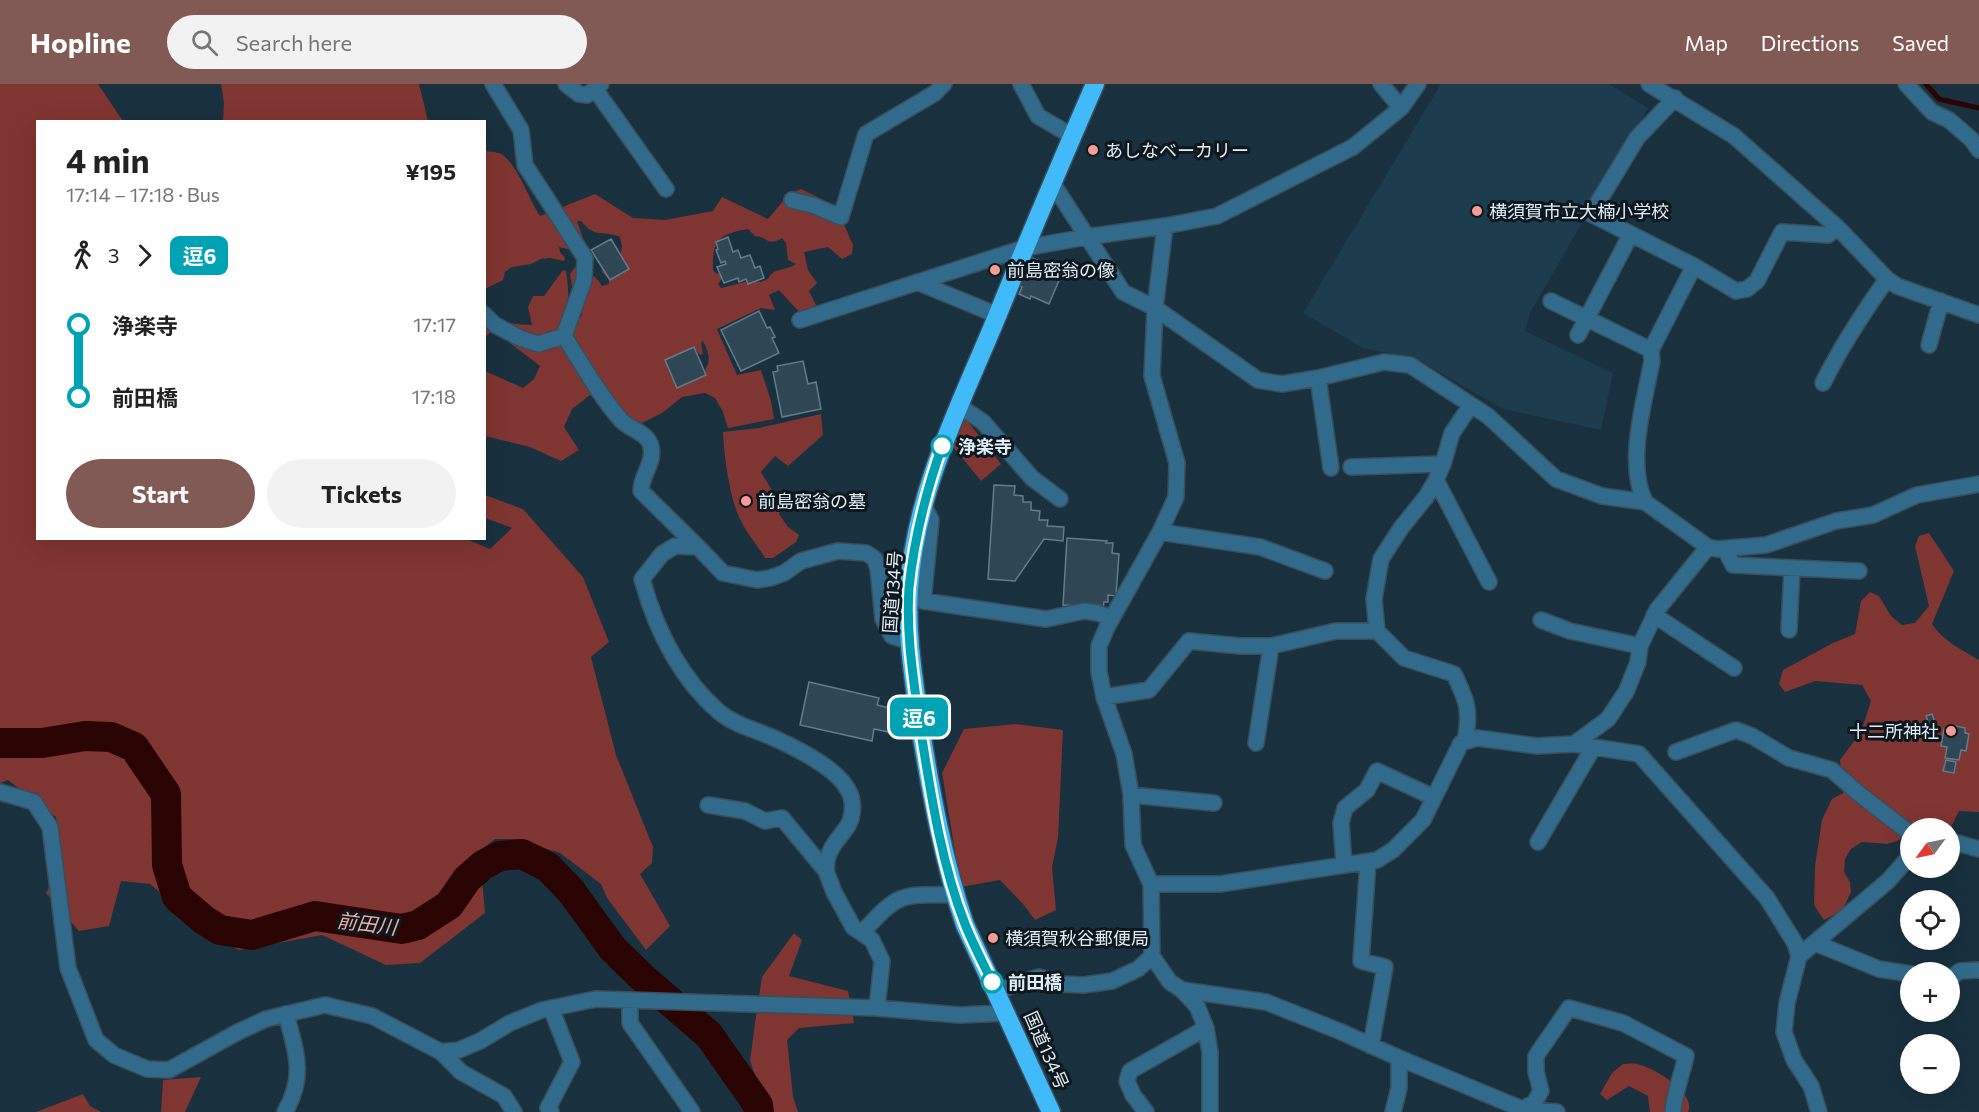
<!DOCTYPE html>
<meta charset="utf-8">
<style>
body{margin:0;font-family:Commissioner,"Noto Sans JP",sans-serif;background:#f2f2f2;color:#222;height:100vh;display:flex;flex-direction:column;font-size:22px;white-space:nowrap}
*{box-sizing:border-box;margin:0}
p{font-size:20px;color:#767676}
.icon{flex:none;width:33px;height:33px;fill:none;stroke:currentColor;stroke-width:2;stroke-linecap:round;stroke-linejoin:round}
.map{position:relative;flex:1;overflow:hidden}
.side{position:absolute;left:36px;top:36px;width:450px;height:420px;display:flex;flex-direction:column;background:#fff;border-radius:0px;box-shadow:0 6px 24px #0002}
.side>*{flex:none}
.badge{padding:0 12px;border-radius:9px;font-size:21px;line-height:39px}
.needle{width:39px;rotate:237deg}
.tools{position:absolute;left:1900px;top:734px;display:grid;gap:12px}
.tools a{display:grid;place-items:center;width:60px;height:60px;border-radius:50%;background:#fff;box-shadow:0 6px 24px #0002;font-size:30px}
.map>.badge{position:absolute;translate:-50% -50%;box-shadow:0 0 0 3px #fff}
.legs{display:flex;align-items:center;gap:9px;height:66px;padding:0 30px;font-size:20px}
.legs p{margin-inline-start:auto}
.headline{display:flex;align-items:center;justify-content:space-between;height:102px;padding:0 30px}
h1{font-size:33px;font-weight:700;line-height:45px}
.action{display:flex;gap:12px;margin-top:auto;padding:12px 30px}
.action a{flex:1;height:69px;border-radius:36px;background:#815955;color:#fff;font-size:24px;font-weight:700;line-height:69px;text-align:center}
.action a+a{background:#f2f2f2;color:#222}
ul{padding:0 30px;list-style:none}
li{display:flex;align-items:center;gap:21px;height:72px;font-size:22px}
li i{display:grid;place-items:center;width:9px;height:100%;margin:0 8px;background:currentColor}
li i::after{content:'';width:15px;height:15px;margin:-8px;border:4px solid;border-radius:50%;background:#fff}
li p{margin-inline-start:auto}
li:first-child i{background:linear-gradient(#0000 50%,currentColor 0)}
li:last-child i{background:linear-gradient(currentColor 50%,#0000 0)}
header{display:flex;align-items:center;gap:36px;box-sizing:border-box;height:84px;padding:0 30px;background:#815955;color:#fff}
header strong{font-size:28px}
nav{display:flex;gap:33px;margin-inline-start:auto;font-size:21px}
.search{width:420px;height:54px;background:#f2f2f2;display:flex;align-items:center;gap:15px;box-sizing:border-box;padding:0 21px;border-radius:33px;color:#767676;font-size:22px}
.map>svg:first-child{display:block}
.built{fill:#1d3c4d}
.green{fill:#7f3531;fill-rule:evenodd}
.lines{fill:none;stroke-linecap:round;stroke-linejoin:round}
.stream{stroke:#2a0303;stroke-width:5}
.river{stroke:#2a0303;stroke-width:30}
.building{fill:#2f4755;stroke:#637c8b;stroke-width:1.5}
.minor-casing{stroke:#394e5b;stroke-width:18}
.highway-casing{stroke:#394e5b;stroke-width:21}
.minor{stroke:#316a8a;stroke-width:15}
.highway{stroke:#40baf9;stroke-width:18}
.line-1-casing{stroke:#fff;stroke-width:14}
.line-1{stroke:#00a3b4;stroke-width:9}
.poi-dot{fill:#f59c94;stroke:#0d171d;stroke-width:2}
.stop-1-dot{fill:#fff;stroke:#00a3b4;stroke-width:3}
.labels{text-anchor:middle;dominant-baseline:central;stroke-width:6;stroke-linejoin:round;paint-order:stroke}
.poi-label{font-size:18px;fill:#dfedf6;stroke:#0d171d;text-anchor:start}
.stop-label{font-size:18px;font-weight:bold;fill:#dfedf6;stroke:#0d171d;text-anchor:start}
.street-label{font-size:18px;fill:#dfedf6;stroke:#0d171d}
.water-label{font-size:20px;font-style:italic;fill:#f2aba3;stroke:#0d171d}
</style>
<header>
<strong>Hopline</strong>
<div class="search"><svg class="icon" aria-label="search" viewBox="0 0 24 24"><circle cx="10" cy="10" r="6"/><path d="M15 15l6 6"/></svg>Search here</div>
<nav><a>Map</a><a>Directions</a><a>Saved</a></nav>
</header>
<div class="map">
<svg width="1979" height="1028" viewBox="0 0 1979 1028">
<rect width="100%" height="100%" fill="#19303e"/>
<path class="built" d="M1441,0H1609L1648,24L1530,229L1525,247L1613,289L1601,346L1503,325L1418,276L1363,264L1303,229Z"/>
<path class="green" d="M0,0H98L123,37L38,38V454H464L490,465L512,444L485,434V411L523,425L583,493L609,558L591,573L616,671L653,763L652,779L640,790L670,842L646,866L607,814L601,800L560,769L516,755H495L483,764L482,795L485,829L420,879L386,881L322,851L239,866L210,851L150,800L121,797L109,842L79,847L46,809L61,780L56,733L8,696L0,699Z
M221,0H419L428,37H223L224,19Z
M485,67C489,67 494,68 499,69C516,76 529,116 540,132L595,110L633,134L665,136L713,127L722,113L768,135L789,110L801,105L836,122L853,161L852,170L842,175L828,163L804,168L808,186L817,199L809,207L816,221L810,227L800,229L779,206L769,211L775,226L761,224L717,245L737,291L761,286L771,317L774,335L728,344L723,328L715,314L705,309L682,313L662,329L642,339L625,333L590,311L572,325L564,343L579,366L561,377L530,363L485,352V287L523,304L534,295L540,282L493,246L485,253L484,224C491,239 517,241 532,241L528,223L533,212H544L563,186L566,187C567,196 569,206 568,214C567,222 565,226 566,235L574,242L582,231V226L574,216L570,190L575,183C585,183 598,194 602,202L609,200V196L602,188L603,183L620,173L622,162L620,153C604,146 595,155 581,137H577L583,154L576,152L572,166L559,163L560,168L565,174L564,177L550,174L541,175L531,180L512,183L505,188L503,196L485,205ZM748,145L755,152C768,153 768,163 782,154L786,159L788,176L796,180C787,187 773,183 768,195L761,198L749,197L721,204L718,200L721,196V189L717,190L713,186C712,156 719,150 748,145ZM703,257C708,268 712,275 705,286L706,291L677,303L665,276L694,263L700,271L703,270L701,259Z
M821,330L823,351L788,382L775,372L761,388L781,421L779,430L788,443L799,451L796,458L773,474H765C758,462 748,451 742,439C730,418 724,372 723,348L759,344Z
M962,330L1001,380L981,397L950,359Z
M1929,449L1954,487L1932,540C1942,556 1963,567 1979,576V728L1959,727L1950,745L1911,744V749L1897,757L1887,760L1862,758L1851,765L1845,775L1844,788L1850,798L1851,808L1842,827L1824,836L1814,821L1815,782L1822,736L1832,715L1843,709L1840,676L1861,648L1871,617L1862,601L1815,597L1785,608L1779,600L1783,586L1833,559L1855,550L1861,517L1870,508L1879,512L1891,532L1902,541L1915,539L1929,522L1915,462L1919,452Z
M1016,640L1063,646L1058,754L1052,783L1056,826L1035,836L1023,820L1000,796L961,803L942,689L964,645Z
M794,849L802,856L789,892L848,907L854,939L799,944L787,956L793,1012L798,1028H769L750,977L755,939L762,893Z
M1623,980C1627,980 1633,979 1637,980C1653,983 1697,1009 1688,1028H1650L1648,1012L1629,1002L1607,1016L1600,1010L1612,989Z
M201,993L185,1028H161L163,996Z
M83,1010L90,1022L101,1028H36Z"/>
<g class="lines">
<path class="stream" d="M1926,0L1939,15L1979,24"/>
<path class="river" d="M0,659H42L85,652L111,653L134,663L166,710L167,781L177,813L204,836L220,846L252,851L315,832L402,845L418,841L449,821L467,795L483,781L500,772L522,770L548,783L571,807L613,865L645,896L709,951L758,1021L759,1028"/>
</g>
<path class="building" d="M728,153L733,168L738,166L741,174L750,171L755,184L760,182L764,194L748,200L746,195L739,198L738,194L724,199L717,183L726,180L725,177L721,179L716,166L718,165L716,158Z
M611,155L629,185L610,196L591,166Z
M1030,173L1063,187L1049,220L1031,212L1030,215L1019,210L1022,203L1018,201Z
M759,227L767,244L770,243L775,253L772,254L779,269L741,287L721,246Z
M694,263L706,291L677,304L665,276Z
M803,277L808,300L816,298L821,325L782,333L773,288L778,287L777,282Z
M994,401L1015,402L1014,411L1023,412V418H1031V426L1040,427L1039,436H1048L1047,442L1064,443L1063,457L1044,455L1015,497L988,495Z
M1067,454L1107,457L1106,459H1113L1112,469L1119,470L1116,512L1108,511V518H1104L1103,524L1063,521Z
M809,598L879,614L877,621L898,626L893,649L874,645L872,657L800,641Z
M1932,630L1936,641L1930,643L1926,632Z
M1951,641L1965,644V649L1969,650L1966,667L1961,666L1959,676L1945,674L1947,663L1941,662L1944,645L1950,646Z
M1946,676L1956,678L1954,689L1943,687Z"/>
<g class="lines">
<defs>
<path id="minor" d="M493,0L521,46L525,81L585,174L584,196L564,252
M566,0L579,10L587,11L601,0
M1021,0L1038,32L1072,52
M1381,0L1401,24
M1649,0L1734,52L1837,143L1887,195L1897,202L1979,231
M1906,0L1932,28L1949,36L1971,55L1979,66
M595,5L666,105
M1675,14L1637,54L1591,130L1694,182L1736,207L1747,205L1757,197L1782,148L1828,151L1837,143
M1053,100L1123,208L1155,224L1258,296L1282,300L1318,294L1384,278L1410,281L1488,332L1556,395L1602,412L1645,418L1708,463L1717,465L1766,461L1836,437L1873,431L1917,411L1979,400
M792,116L812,121L841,133L866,50L935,9L944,0
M1165,142L1155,224L1152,292L1177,379L1176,413L1160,448L1107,543L1099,562V588L1104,613L1124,670L1131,711L1133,761L1151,800L1152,872L1170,898L1182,906L1197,922L1206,944L1210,969V1028
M917,198L997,231
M1551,217L1651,266
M484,230L495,241L520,254L538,260L564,252
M800,236L1024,164L1086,153L1165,142L1217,132L1353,63L1401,24L1418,0
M1578,251L1631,150
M564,252C582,280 599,311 621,336C630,346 648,348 651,363C655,378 641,391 641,407L698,463
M1929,261L1941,217
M1318,294L1331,384
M1823,299C1841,262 1863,229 1887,195
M958,321L983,338L1032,394L1060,415
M1351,383L1443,380
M1436,396L1489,498
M1645,418C1626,379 1644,319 1652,277L1651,266L1694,182
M924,422L931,436L923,517L1046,535L1084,527L1098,529L1112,534
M1160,448L1260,463L1325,487
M1725,465L1733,481L1859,487
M1654,531L1734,584
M1541,536L1570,547L1640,562
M1789,546L1792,484
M1104,613L1149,606L1189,557L1240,562H1271L1336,547H1377
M1465,657C1471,626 1467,617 1454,590L1404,574L1377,547L1374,515L1381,475L1401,444L1426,413L1436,396L1443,380L1452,349L1471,321
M1256,659L1271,562
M1574,660L1608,635L1626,608L1638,578L1640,562L1657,526L1708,463
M1676,668L1736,646L1752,652L1789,674L1832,686L1858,709L1911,750
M0,708L34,718L50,743L68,884L96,956L114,971L147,985L169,986L238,948L266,935L325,921L372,932L441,968L459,966L480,957L510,939L542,926L596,915L877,924L959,931L1007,929
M1131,711L1214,719
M708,721L745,727L765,737L782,734L826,787L834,808L853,843L872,856L882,877L877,924
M1950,757L1979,765
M1538,758L1593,664
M1368,778L1361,877L1385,883L1371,962
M1344,781L1341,739L1345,724L1367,706L1377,687L1433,713
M826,787C827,783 826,777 828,773C834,750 856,747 852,717C848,689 800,666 776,655C757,646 736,642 719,628C679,593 656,546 642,495L662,470L675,462L698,463L723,489L757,496L770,494L784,489L801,477L838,467L866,469L875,475L878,485L883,535L892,552L909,557
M1151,800H1220L1377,776L1393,766L1423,736L1461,659L1477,654L1537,662L1574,660L1639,670L1767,814L1795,859L1799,872L1787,919L1784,948L1794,976L1811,1002L1819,1028
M862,849C899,808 901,810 955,811
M1815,859L1879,885L1911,890
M1799,872L1888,797L1911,771
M1950,894L1960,887L1979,886
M1182,906L1266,918L1339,947L1399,974L1522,1025L1557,1028
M996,907L1039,893L1062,900L1084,901L1112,897L1138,885L1152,872
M630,916V939L692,1028
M551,924L572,978L548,1024L551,1028
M441,968L461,988L504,1012L514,1028
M1522,1025L1534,1019L1541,1007L1536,988V972L1569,924L1623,939L1686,972C1682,991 1674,1009 1673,1028
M285,1028C306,991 296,968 286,930
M1146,1028L1133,1011L1127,997L1130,987L1206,944
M1393,1028L1399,1004V974"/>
<path id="highway" d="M1051,1028L965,841C943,776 931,709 920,641C914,596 906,551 909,506C915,407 961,320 998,230C1029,153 1062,76 1095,0"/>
</defs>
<use href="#minor" class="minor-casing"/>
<use href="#highway" class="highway-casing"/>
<use href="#minor" class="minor"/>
<use href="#highway" class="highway"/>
</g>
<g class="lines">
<defs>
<path id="line-1" d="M942,362C926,408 914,455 909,504C906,548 913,592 919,636C930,704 940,776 965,840C973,860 983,879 992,898"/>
</defs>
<use href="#line-1" class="line-1-casing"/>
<use href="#line-1" class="line-1"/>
</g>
<g class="poi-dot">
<circle cx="1093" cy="66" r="6"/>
<circle cx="1477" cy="127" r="6"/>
<circle cx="995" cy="186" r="6"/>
<circle cx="746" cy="417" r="6"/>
<circle cx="1951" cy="647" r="6"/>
<circle cx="993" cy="854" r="6"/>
</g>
<g class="stop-1-dot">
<circle cx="942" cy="362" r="10"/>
<circle cx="992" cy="898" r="10"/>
</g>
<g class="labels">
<g class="poi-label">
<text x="1105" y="66">あしなベーカリー</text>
<text x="1489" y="127">横須賀市立大楠小学校</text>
<text x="1007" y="186">前島密翁の像</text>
<text x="758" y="417">前島密翁の墓</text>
<text x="1939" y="647" text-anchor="end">十二所神社</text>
<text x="1005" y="854">横須賀秋谷郵便局</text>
</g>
<g class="stop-label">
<text x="958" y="362">浄楽寺</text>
<text x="1008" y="898">前田橋</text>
</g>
<g class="street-label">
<text transform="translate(892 508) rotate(-86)">国道134号</text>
<text transform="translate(1047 966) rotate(66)">国道134号</text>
</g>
<g class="water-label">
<text transform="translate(367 839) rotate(7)">前田川</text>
</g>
</g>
</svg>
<div class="tools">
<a><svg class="needle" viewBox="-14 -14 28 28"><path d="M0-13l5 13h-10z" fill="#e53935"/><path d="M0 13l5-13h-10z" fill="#767676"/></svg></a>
<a><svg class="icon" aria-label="locate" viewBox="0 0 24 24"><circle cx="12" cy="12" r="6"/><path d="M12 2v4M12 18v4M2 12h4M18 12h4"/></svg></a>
<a>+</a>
<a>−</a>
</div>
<b class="badge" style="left:919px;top:633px;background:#00a3b4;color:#fff">逗6</b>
<section class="side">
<div class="headline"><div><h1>4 min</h1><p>17:14 – 17:18 · Bus</p></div><b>¥195</b></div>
<div class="legs"><svg class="icon" aria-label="walk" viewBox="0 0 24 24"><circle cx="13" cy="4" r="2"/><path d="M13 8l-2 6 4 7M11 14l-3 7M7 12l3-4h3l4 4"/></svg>3<svg class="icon" aria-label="forward" viewBox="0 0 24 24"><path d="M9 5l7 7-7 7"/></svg><b class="badge" style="background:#00a3b4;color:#fff">逗6</b></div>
<ul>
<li><i style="color:#00a3b4"></i><b>浄楽寺</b><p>17:17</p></li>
<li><i style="color:#00a3b4"></i><b>前田橋</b><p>17:18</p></li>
</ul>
<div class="action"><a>Start</a><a>Tickets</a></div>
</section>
</div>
